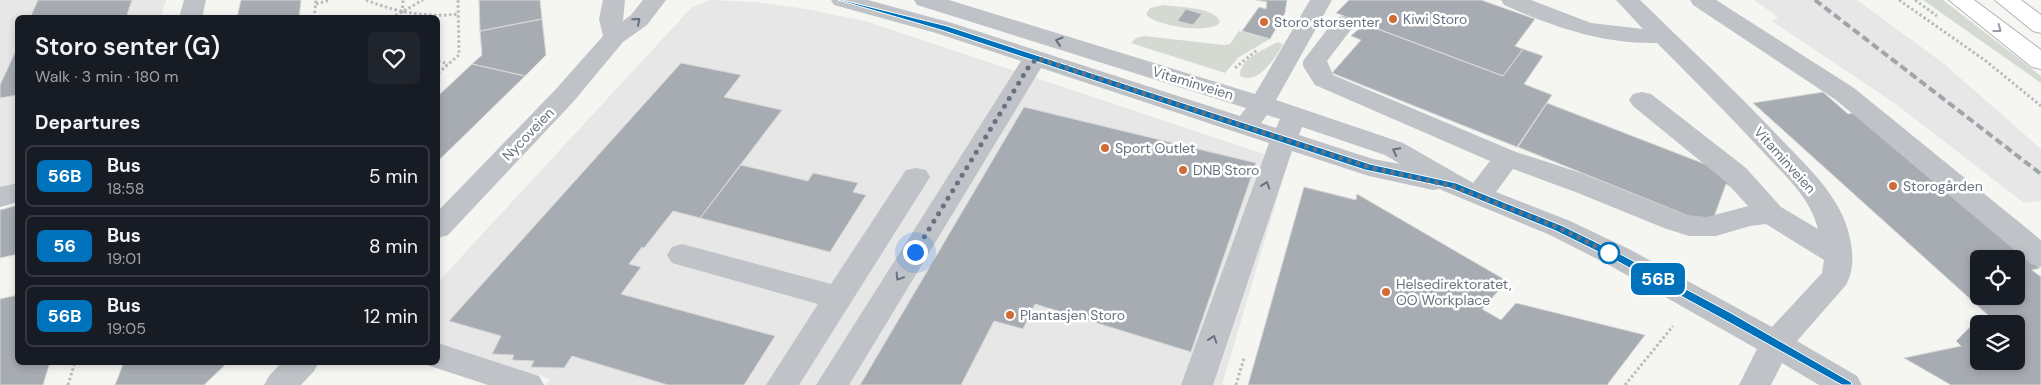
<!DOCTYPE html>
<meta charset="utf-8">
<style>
body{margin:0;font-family:"DM Sans",sans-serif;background:#20242c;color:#f1f3f6;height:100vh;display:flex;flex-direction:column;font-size:19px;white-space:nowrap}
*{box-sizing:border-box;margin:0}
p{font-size:16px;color:#9ea1a6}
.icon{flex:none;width:28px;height:28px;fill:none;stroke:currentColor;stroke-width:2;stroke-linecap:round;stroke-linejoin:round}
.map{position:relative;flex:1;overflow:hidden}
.panel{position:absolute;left:15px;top:15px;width:425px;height:350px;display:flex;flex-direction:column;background:#171b24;border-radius:8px;box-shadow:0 2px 8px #0003}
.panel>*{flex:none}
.badge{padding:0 10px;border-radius:8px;font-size:18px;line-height:32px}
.fabs{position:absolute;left:1970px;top:250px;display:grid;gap:10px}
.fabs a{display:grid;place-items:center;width:55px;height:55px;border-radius:8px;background:#171b24;box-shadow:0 2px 8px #0003;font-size:25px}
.you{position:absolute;width:25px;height:25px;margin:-12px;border:4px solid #fff;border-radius:50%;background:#1a73e8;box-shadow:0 0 0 8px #1a73e833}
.map>.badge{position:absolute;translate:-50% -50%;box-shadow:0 0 0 2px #fff}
h2{padding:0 20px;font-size:19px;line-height:45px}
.round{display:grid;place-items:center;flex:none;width:52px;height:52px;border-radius:8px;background:#20242c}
.headline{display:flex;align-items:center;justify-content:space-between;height:85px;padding:0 20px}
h1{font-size:24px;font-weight:600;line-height:38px}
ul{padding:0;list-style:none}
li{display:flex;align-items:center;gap:15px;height:62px;margin:0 10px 8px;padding:0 10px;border:2px solid #363941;border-radius:8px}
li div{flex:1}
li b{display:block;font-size:19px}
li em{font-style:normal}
li .badge{min-width:55px;font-weight:700;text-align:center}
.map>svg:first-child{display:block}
.built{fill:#e6e7e6}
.green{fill:#d4dad2}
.building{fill:#a7acb2;stroke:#d6d7d5;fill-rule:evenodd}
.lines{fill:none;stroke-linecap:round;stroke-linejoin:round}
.highway-casing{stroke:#b2b5b8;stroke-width:2}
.path{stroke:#b9bbbe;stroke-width:3;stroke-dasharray:2.5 2.5;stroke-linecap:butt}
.minor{fill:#bfc2c6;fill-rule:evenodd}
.highway{fill:#fff;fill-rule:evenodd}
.rail{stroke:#a1a5ab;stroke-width:4;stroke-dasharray:8 4;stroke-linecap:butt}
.oneway{stroke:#677280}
.oneway2{stroke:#959ca6}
.line{fill:#0072bc;stroke:#fff}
.walk{stroke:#677280;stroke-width:5;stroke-dasharray:0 9}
.poi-dot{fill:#d16b37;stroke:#fff;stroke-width:2}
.stop-dot{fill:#fff;stroke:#0072bc;stroke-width:2.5}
.labels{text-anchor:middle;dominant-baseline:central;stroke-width:5;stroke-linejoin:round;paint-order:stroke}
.poi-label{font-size:14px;fill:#677280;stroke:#fff;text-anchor:start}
.street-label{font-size:14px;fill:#677280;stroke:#fff}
</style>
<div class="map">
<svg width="2041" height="385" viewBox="0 0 2041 385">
<rect width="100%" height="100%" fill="#f5f5f2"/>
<path class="built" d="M0,0H166L161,17L18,18L17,186L0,190Z
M710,0L754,2L806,9L865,21L1288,162L1222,385H546L550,379L438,343V282L692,7Z
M1754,0H1857L1943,63L2041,149V201L2024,203L1897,105L1772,21L1778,17Z"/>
<path class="green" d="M1923,0H1943L2041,76V83Z
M1163,5C1177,7 1216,7 1220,22C1212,35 1153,26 1146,14L1150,8Z
M1239,31L1270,39L1239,57L1225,73L1131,43L1136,38L1144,36L1224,45L1230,44Z
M1277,42L1283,44C1276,57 1258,86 1240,76C1239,58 1265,50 1277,42Z"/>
<path class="building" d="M38,0H132L126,18H30Z
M241,0H301L299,18H237Z
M479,0H540L542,19L480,31Z
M1256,0H1287L1285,13L1270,39L1242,31L1259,7L1266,9L1267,2Z
M1349,0H1481L1535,19L1515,46L1523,49L1503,76L1336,13Z
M1186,9L1202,14L1193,25L1177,21Z
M542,19L546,55L525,76L472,64L482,55L480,31Z
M1364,24L1503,76L1523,49L1543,56L1524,84L1552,95L1517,147L1332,73L1361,40L1351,36Z
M18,46V95L0,98V85Z
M681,63L741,75L724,97L782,110L700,218L673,211L644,248L642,247L629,264L641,267L621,294L775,336L744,385H668L572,356L564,368L531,367L534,361L512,360L514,355L492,354L501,336L449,321Z
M472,64L525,76L438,161V96Z
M1823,92L1848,114L1854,113L2040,268L2032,270L2041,277V385H1951L1904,358L1961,346L1956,341L1975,322L1979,326V361H2016V324H1998L1753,103ZM1979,259H2016V296H1979Z
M1547,103L1733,175L1729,186L1726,184L1711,225L1518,147Z
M1024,107L1256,163L1191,352L1035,304L1023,329L994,321L961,385H860Z
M741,165L808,181L813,173L858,183L853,192L866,195L830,252L700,218Z
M1304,187L1356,200L1357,194L1507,281L1482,309L1501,320L1516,303L1645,335L1607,385H1248Z
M18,205V254L0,258V210Z
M18,295V362H50L43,385H0V299Z
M124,362H228L204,385H115Z"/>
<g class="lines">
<defs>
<path id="highway" d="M1949,0H1974L2041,50V69L2032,67Z
M1995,0H2021L2041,15V33L2033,31Z"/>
</defs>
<use href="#highway" class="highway-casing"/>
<path class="path" d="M366,0C396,12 426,18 458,14
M1899,0L1986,61L2041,106
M1915,0L1937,16
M316,4L330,0
M314,18L316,0
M391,18L423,0
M402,18L403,0
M438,61L448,64
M1235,68L1257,50
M438,73L459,55L458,0
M68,385L75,362
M1236,385L1244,358
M1625,385L1673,326"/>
<path class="minor" d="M184,0H206L202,18H179Z
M603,0H625L623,21L631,15L643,0H666L647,25L623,42L574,101L448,235L438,238V211L556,89L603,36L599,19Z
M831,0H868L952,23L1240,116L1246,108L917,5L914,0H949L1255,94L1310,0H1332L1276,100L1403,143L1473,183L1490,161L1315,85L1303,66V61L1336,18L1344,16L1352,18L1356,23L1327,61L1333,75L1516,152L1581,173L1686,215L1707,217L1748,206L1726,182L1633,106L1629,100L1633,94L1642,92L1651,94L1746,168L1781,207L1818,229C1810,197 1785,176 1763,152C1729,115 1693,79 1657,43C1601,44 1554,27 1504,5L1501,0H1531L1591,23L1643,29L1616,0H1640C1686,45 1734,89 1778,136C1799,158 1822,179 1837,205C1850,227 1859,262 1846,285L1797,341L1857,376L1862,385H1819L1782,363L1771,385H1739L1757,349L1609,265L1550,235L1439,189L1433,190L1369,176L1292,151L1213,385H1181L1269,143L1041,68L849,385H816L1021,61L936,33L834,5ZM1267,115L1280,119L1276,128L1261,123ZM1302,127L1385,155L1400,164L1373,159L1299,135ZM1513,169L1578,193L1664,228L1689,236H1716L1750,226L1766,224L1824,260L1822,273L1772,327L1629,249L1570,221L1496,192Z
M1690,0H1716L1854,88L2041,240V267L2031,264L1836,100L1693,5Z
M916,168L926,170L930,177L799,385H766L818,304L672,263L667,255L672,247L682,244L831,284L906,170Z
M18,183V202L0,207V187Z
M438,343L539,376L544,385H488L427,365L426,362H438Z
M282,362H319L314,371L301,385H264L269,376Z"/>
<use href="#highway" class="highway"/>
<path class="rail" d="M1815,0L2041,174"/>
</g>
<defs><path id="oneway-chevron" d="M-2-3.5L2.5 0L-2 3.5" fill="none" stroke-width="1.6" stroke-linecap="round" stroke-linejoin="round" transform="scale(1.25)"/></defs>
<g class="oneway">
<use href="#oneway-chevron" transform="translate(637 21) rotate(-41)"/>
<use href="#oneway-chevron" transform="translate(1059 41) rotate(-163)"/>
<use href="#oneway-chevron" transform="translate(1396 151) rotate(-152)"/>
<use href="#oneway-chevron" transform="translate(1266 185) rotate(-71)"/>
<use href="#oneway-chevron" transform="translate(899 277) rotate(122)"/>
<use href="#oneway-chevron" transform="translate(1213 339) rotate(-71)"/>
</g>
<use class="oneway2" href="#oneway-chevron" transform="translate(1998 29) rotate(37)"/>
<path class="line" d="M838,0H842L947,26L1370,164L1456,183L1563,226L1622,255L1731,313L1851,382L1852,385H1842L1723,319L1615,260L1556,231L1450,188L1365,170L941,30Z"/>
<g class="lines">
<path class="walk" d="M915,252L1028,68L1037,58L1369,167L1452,186L1560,228L1609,253"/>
</g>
<g class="poi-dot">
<circle cx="1393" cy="19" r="5"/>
<circle cx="1264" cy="22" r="5"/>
<circle cx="1105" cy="148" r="5"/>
<circle cx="1183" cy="170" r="5"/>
<circle cx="1893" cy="186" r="5"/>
<circle cx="1386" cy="292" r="5"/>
<circle cx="1010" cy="315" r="5"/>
</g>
<circle class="stop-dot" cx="1609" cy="253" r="10"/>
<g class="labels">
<g class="poi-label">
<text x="1403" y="19">Kiwi Storo</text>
<text x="1274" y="22">Storo storsenter</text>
<text x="1115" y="148">Sport Outlet</text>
<text x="1193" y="170">DNB Storo</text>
<text x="1903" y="186">Storogården</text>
<text x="1396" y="284">Helsedirektoratet,<tspan x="1396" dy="16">OO Workplace</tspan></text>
<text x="1020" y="315">Plantasjen Storo</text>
</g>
<g class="street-label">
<text transform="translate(1193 83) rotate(17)">Vitaminveien</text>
<text transform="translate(528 134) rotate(-46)">Nycoveien</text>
<text transform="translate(1785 160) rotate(48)">Vitaminveien</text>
</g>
</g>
</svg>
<div class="fabs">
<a><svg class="icon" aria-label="locate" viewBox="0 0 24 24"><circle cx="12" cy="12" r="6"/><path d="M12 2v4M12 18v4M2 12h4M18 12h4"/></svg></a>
<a><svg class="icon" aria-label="layers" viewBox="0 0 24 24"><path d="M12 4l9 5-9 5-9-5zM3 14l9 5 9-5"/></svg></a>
</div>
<div class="you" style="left:915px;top:252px"></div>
<b class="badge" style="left:1658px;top:279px;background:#0072bc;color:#fff">56B</b>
<section class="panel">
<div class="headline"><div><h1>Storo senter (G)</h1><p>Walk · 3 min · 180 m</p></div><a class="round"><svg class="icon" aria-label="heart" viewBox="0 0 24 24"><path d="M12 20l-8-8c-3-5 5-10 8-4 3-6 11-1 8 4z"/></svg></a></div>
<h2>Departures</h2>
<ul>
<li><span class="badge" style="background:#0072bc;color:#fff">56B</span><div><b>Bus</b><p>18:58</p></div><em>5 min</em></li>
<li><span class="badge" style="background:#0072bc;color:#fff">56</span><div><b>Bus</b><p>19:01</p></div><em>8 min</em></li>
<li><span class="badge" style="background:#0072bc;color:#fff">56B</span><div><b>Bus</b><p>19:05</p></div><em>12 min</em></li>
</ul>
</section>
</div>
